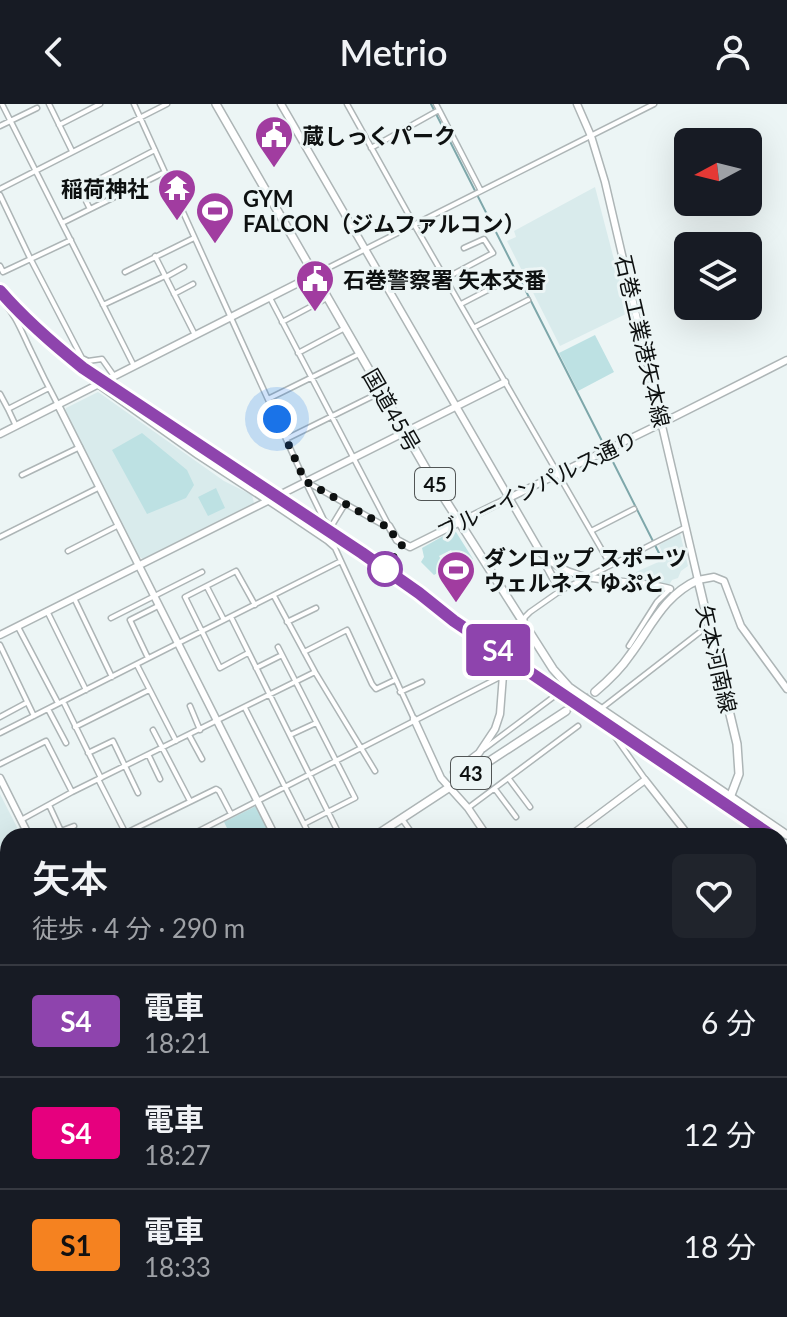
<!DOCTYPE html>
<html lang="ja">
<meta charset="utf-8">
<style>
body{margin:0;font-family:Lato,"Noto Sans JP",sans-serif;background:#20242c;color:#f1f3f6;height:100vh;display:flex;flex-direction:column;font-size:30px;white-space:nowrap}
*{box-sizing:border-box;margin:0}
p{font-size:26px;color:#9ea1a6}
.icon{flex:none;width:44px;height:44px;fill:none;stroke:currentColor;stroke-width:2;stroke-linecap:round;stroke-linejoin:round}
.map{position:relative;flex:1;overflow:hidden}
.side{position:absolute;left:0px;top:724px;width:788px;height:490px;display:flex;flex-direction:column;background:#171b24;border-radius:24px 24px 0 0;box-shadow:0 8px 32px #0002}
.side>*{flex:none}
.badge{padding:0 16px;border-radius:6px;font-size:28px;line-height:52px}
.needle{width:52px;rotate:263deg}
.controls{position:absolute;left:674px;top:24px;display:grid;gap:16px}
.controls a{display:grid;place-items:center;width:88px;height:88px;border-radius:12px;background:#171b24;box-shadow:0 8px 32px #0002;font-size:40px}
.you{position:absolute;width:40px;height:40px;margin:-20px;border:6px solid #fff;border-radius:50%;background:#1a73e8;box-shadow:0 0 0 12px #1a73e833}
.map>.badge{position:absolute;translate:-50% -50%;box-shadow:0 0 0 4px #fff}
.round{display:grid;place-items:center;flex:none;width:84px;height:84px;border-radius:12px;background:#20242c}
.summary{display:flex;align-items:center;justify-content:space-between;height:136px;padding:0 32px}
h1{font-size:38px;font-weight:600;line-height:60px}
ul{padding:0;list-style:none}
li{display:flex;align-items:center;gap:24px;height:112px;padding:0 32px;border-top:2px solid #363941}
li div{flex:1}
li b{display:block;font-size:30px}
li em{font-style:normal}
li .badge{min-width:88px;font-weight:700;text-align:center}
header{display:flex;justify-content:space-between;align-items:center;height:104px;padding:0 32px;background:#171b24;font-size:36px;font-weight:600}
.map>svg:first-child{display:block}
.built{fill:#d9ebec}
.green{fill:#bde1e3}
.lines{fill:none;stroke-linecap:round;stroke-linejoin:round}
.stream{stroke:#7ea7aa;stroke-width:2}
.primary-tunnel{stroke:#cbd3d3;stroke-width:7;stroke-dasharray:7 3.5;stroke-linecap:butt}
.minor-casing{stroke:#adb5b6;stroke-width:7}
.tertiary-casing{stroke:#adb5b6;stroke-width:9}
.secondary-casing{stroke:#adb5b6;stroke-width:9}
.primary-casing{stroke:#adb5b6;stroke-width:10}
.trunk-casing{stroke:#adb5b6;stroke-width:10}
.minor{stroke:#fff;stroke-width:4}
.tertiary{stroke:#fff;stroke-width:6}
.secondary{stroke:#fff;stroke-width:6}
.primary{stroke:#fff;stroke-width:7}
.trunk{stroke:#fff;stroke-width:7}
.rail{stroke:#656a6a;stroke-width:2;stroke-dasharray:16 8;stroke-linecap:butt}
.line-casing{stroke:#fff;stroke-width:18}
.line{stroke:#8e44ad;stroke-width:12}
.walk{stroke:#0e1111;stroke-width:8;stroke-dasharray:0 14.4}
.stop-dot{fill:#fff;stroke:#8e44ad;stroke-width:4}
.labels{text-anchor:middle;dominant-baseline:central;stroke-width:6;stroke-linejoin:round;paint-order:stroke}
.shield{fill:#ecf5f5;stroke:#515555;stroke-width:2}
.shield-label{font-size:20px;font-weight:bold;fill:#0e1111}
.poi-label{font-size:22px;font-weight:bold;fill:#0e1111;stroke:#ecf5f5;text-anchor:start}
.street-label{font-size:22px;fill:#0e1111;stroke:#ecf5f5}
</style>
<header><svg class="icon" aria-label="back" viewBox="0 0 24 24"><path d="M15 5l-7 7 7 7"/></svg>Metrio<svg class="icon" aria-label="person" viewBox="0 0 24 24"><circle cx="12" cy="8" r="4"/><path d="M4 21q1-7 8-7t8 7"/></svg></header>
<div class="map">
<svg width="787" height="1213" viewBox="0 0 787 1213">
<rect width="100%" height="100%" fill="#ecf5f5"/>
<path class="built" d="M595,83L628,209L560,242L507,137L516,133L514,127Z
M98,288L224,377L252,391L254,399L143,455L138,452L64,309L66,304Z
M680,429L688,462L681,467L678,474L672,476L669,481L637,475L636,468L665,455L659,441Z
M0,690L21,731L8,732V738L0,742Z"/>
<path class="green" d="M595,231L614,268L578,287L559,249Z
M142,329L187,366L194,381L186,394L147,410L112,346Z
M216,384L225,404L208,412L198,393Z
M452,427L456,428L473,455L462,462L451,446L439,452L446,464L434,471L421,458L424,453L422,444Z
M256,702L271,732H231L224,718Z"/>
<g class="lines">
<path class="stream" d="M431,0L603,339
M610,352L662,455"/>
<path class="primary-tunnel" d="M566,607L595,588"/>
<defs>
<path id="minor" d="M2,0L134,262
M49,0L72,47
M134,0L305,377L383,421L389,422
M347,0L415,122L610,460
M436,0L481,87
M59,21L100,0
M0,22L37,4
M371,44L439,6
M0,85L167,0
M0,91L30,154L82,254L88,257L102,255L114,272
M90,105L80,85L155,46
M62,119L165,68
M155,152L195,231
M0,162L3,168L71,136
M125,168L194,134
M314,171L654,0
M166,173L184,163
M446,174L493,149L484,135L464,144
M174,190L193,180
M0,194C18,214 21,227 32,249C40,266 49,284 58,301
M270,194L389,422
M461,200L515,172
M103,201L165,172
M282,218L327,194
M475,223L528,196
M298,249L345,224
M0,290L8,305
M268,295L359,250
M16,322L8,305L49,284
M286,335L381,288
M22,371L80,343
M306,379L324,416L331,423L345,400
M269,398L327,437L335,444L414,615
M591,427L634,405
M0,433L100,383
M68,447L119,421
M207,483L224,516
M274,492L315,568L375,667
M74,494L112,573
M47,507L86,586
M231,513L340,732
M111,514L202,468
M524,517L525,513L530,508L560,487L686,423
M287,518L316,504
M18,523L58,599
M0,541L34,612
M629,542L657,498L670,485
M278,543L355,694L304,720
M304,548L347,526L372,580L376,585L395,576
M248,549L220,564L185,493L236,467L255,501
M148,554L130,516L158,502
M137,561L176,637
M256,564L282,551
M400,588L422,578
M63,597L101,674
M190,602L200,626
M245,604L310,732
M602,604L709,521
M48,605L66,639
M611,612V627L645,675
M0,613L26,599
M75,623L149,586
M153,626L190,697
M0,629L341,457
M189,631L202,655
M290,631L316,619
M484,645L556,591L504,558
M88,649L113,637L138,689
M149,652L160,675
M0,660L46,637L72,688
M98,675L127,732
M509,675L530,703
M495,685L516,713
M49,701L61,727L74,722
M468,704L578,622
M402,715L414,732
M21,716L72,688L315,568
M120,732L216,685L219,687L231,710
M189,732L502,572
M0,825L8,820
M653,1206L658,1213
M694,1206L699,1213
M165,1213L175,1206
M601,1213L610,1206"/>
<path id="tertiary" d="M281,0L541,449C574,484 627,473 670,485
M98,280L198,351L267,396
M58,301L275,732
M0,330L314,171
M458,419L662,319L787,256
M547,455V463L560,487
M698,476L714,473L724,477L741,522L787,585
M0,531L505,278
M414,615L441,674L468,704L487,732
M454,668L479,649L495,625L500,610L504,558L523,519
M0,674L29,732
M570,732L645,676L689,732
M780,853L787,862
M0,1115L8,1126
M780,1159L787,1169
M68,1206L73,1213"/>
<path id="secondary" d="M577,0L591,32L605,78L698,476
M389,422L397,436L410,443L458,419"/>
<path id="primary" d="M595,588C608,577 620,566 630,551C651,523 664,491 698,476L737,640L739,670L731,691
M375,732L566,607
M0,1008L8,1002"/>
<path id="trunk" d="M216,0L432,375L553,565L569,583L579,590L787,731"/>
</defs>
<use href="#minor" class="minor-casing"/>
<use href="#tertiary" class="tertiary-casing"/>
<use href="#secondary" class="secondary-casing"/>
<use href="#primary" class="primary-casing"/>
<use href="#trunk" class="trunk-casing"/>
<use href="#minor" class="minor"/>
<use href="#tertiary" class="tertiary"/>
<use href="#secondary" class="secondary"/>
<use href="#primary" class="primary"/>
<use href="#trunk" class="trunk"/>
<path class="rail" d="M0,188L19,210L50,238L83,264L274,393L388,475L506,551L772,732"/>
</g>
<g class="lines">
<defs>
<path id="line" d="M0,187C25,216 53,240 83,264L362,449L419,489L454,517L772,732"/>
</defs>
<use href="#line" class="line-casing"/>
<use href="#line" class="line"/>
<path class="walk" d="M277,315L305,377L383,421L389,422L394,432L402,441L385,465"/>
</g>
<defs>
<symbol id="civic-pin" viewBox="-11 -11 22 30"><path d="M0 17L-7.5 6A9.5 9.5 0 1 1 7.5 6Z" fill="#a13ca0" stroke="#ecf5f5"/><path d="M-.6-6.5H3V-4.5H.6V-3L4-1V1h2V6H-6V1h2V-1L-.6-3ZM-1.2 2.5V6h2.4V2.5Z" fill="#fff"/></symbol>
<symbol id="temple-pin" viewBox="-11 -11 22 30"><path d="M0 17L-7.5 6A9.5 9.5 0 1 1 7.5 6Z" fill="#a13ca0" stroke="#ecf5f5"/><path d="M0-6L5-2H3V0L6.5 2.5H4V6H1.5V3h-3V6H-4V2.5H-6.5L-3 0V-2H-5Z" fill="#fff"/></symbol>
<symbol id="stadium-pin" viewBox="-11 -11 22 30"><path d="M0 17L-7.5 6A9.5 9.5 0 1 1 7.5 6Z" fill="#a13ca0" stroke="#ecf5f5"/><path d="M0-5a6.5 5 0 1 0 0 10a6.5 5 0 1 0 0-10ZM-3.5-1.8h7v3.6h-7Z" fill="#fff"/></symbol>
</defs>
<g fill-rule="evenodd">
<use href="#civic-pin" x="252" y="9" width="44" height="60"/>
<use href="#temple-pin" x="155" y="62" width="44" height="60"/>
<use href="#stadium-pin" x="193" y="85" width="44" height="60"/>
<use href="#civic-pin" x="293" y="153" width="44" height="60"/>
<use href="#stadium-pin" x="434" y="444" width="44" height="60"/>
</g>
<circle class="stop-dot" cx="385" cy="465" r="16"/>
<g class="labels">
<g class="shield">
<rect x="415" y="364" width="40" height="32" rx="6"/>
<rect x="451" y="653" width="40" height="32" rx="6"/>
</g>
<g class="shield-label">
<text x="435" y="380">45</text>
<text x="471" y="669">43</text>
</g>
<g class="poi-label">
<text x="302" y="31">蔵しっくパーク</text>
<text x="149" y="84" text-anchor="end">稲荷神社</text>
<text x="243" y="94">GYM<tspan x="243" dy="25">FALCON（ジムファルコン）</tspan></text>
<text x="343" y="175">石巻警察署 矢本交番</text>
<text x="484" y="453">ダンロップ スポーツ<tspan x="484" dy="25">ウェルネス ゆぷと</tspan></text>
</g>
<g class="street-label">
<text transform="translate(643 237) rotate(77)">石巻工業港矢本線</text>
<text transform="translate(392 306) rotate(60)">国道45号</text>
<text transform="translate(537 381) rotate(-26)">ブルーインパルス通り</text>
<text transform="translate(717 555) rotate(77)">矢本河南線</text>
</g>
</g>
</svg>
<div class="controls">
<a><svg class="needle" viewBox="-14 -14 28 28"><path d="M0-13l5 13h-10z" fill="#e53935"/><path d="M0 13l5-13h-10z" fill="#9ea1a6"/></svg></a>
<a><svg class="icon" aria-label="layers" viewBox="0 0 24 24"><path d="M12 4l9 5-9 5-9-5zM3 14l9 5 9-5"/></svg></a>
</div>
<div class="you" style="left:277px;top:315px"></div>
<b class="badge" style="left:498px;top:546px;background:#8e44ad;color:#fff">S4</b>
<section class="side">
<div class="summary"><div><h1>矢本</h1><p>徒歩 · 4 分 · 290 m</p></div><a class="round"><svg class="icon" aria-label="heart" viewBox="0 0 24 24"><path d="M12 20l-8-8c-3-5 5-10 8-4 3-6 11-1 8 4z"/></svg></a></div>
<ul>
<li><span class="badge" style="background:#8e44ad;color:#fff">S4</span><div><b>電車</b><p>18:21</p></div><em>6 分</em></li>
<li><span class="badge" style="background:#e6007e;color:#fff">S4</span><div><b>電車</b><p>18:27</p></div><em>12 分</em></li>
<li><span class="badge" style="background:#f58220;color:#111">S1</span><div><b>電車</b><p>18:33</p></div><em>18 分</em></li>
</ul>
</section>
</div>
